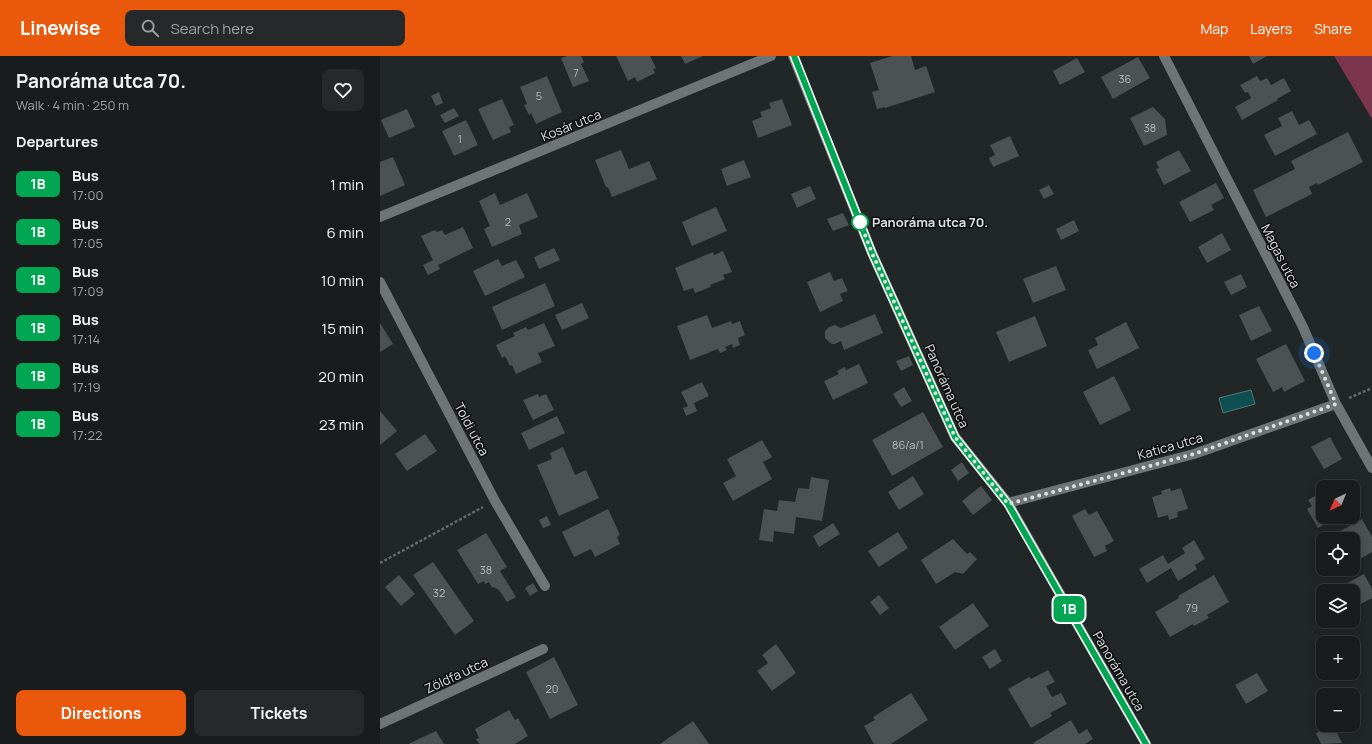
<!DOCTYPE html>
<meta charset="utf-8">
<style>
body{margin:0;font-family:Manrope,sans-serif;background:#262929;color:#f1f3f6;height:100vh;display:flex;flex-direction:column;font-size:15px;white-space:nowrap}
*{box-sizing:border-box;margin:0}
p{font-size:13px;color:#9fa1a3}
.icon{flex:none;width:22px;height:22px;fill:none;stroke:currentColor;stroke-width:2;stroke-linecap:round;stroke-linejoin:round}
.map{position:relative;flex:1;overflow:hidden}
.side{display:flex;flex-direction:column;background:#191c1c;width:380px}
.side>*{flex:none}
.badge{padding:0 8px;border-radius:6px;font-size:14px;line-height:26px}
.needle{width:26px;rotate:224deg}
.buttons{position:absolute;left:936px;top:424px;display:grid;gap:8px}
.buttons a{display:grid;place-items:center;width:44px;height:44px;border-radius:8px;background:#191c1c;box-shadow:0 2px 10px #0003,0 0 0 1px #373a3b;font-size:20px}
.you{position:absolute;width:20px;height:20px;margin:-10px;border:3px solid #fff;border-radius:50%;background:#1a73e8;box-shadow:0 0 0 6px #1a73e833}
.map>.badge{position:absolute;translate:-50% -50%;box-shadow:0 0 0 2px #fff}
h2{padding:0 16px;font-size:15px;line-height:36px}
.round{display:grid;place-items:center;flex:none;width:42px;height:42px;border-radius:8px;background:#262929}
.headline{display:flex;align-items:center;justify-content:space-between;height:68px;padding:0 16px}
h1{font-size:19px;font-weight:700;line-height:30px}
.button{display:flex;gap:8px;margin-top:auto;padding:8px 16px}
.button a{flex:1;height:46px;border-radius:8px;background:#ea580c;color:#fff;font-size:16px;font-weight:700;line-height:46px;text-align:center}
.button a+a{background:#262929;color:#f1f3f6}
ul{padding:0;list-style:none}
li{display:flex;align-items:center;gap:12px;height:48px;padding:0 16px}
li div{flex:1}
li b{display:block;font-size:15px}
li em{font-style:normal}
li .badge{min-width:44px;font-weight:700;text-align:center}
header{display:flex;align-items:center;gap:24px;box-sizing:border-box;height:56px;padding:0 20px;background:#ea580c;color:#fff}
header strong{font-size:19px}
nav{display:flex;gap:22px;margin-inline-start:auto;font-size:14px}
.search{width:280px;height:36px;background:#262929;display:flex;align-items:center;gap:10px;box-sizing:border-box;padding:0 14px;border-radius:8px;color:#9fa1a3;font-size:15px}
main{display:flex;flex:1;min-height:0}
.map>svg:first-child{display:block}
.forest{fill:#7b354c}
.water{fill:#0e4e51;stroke:#4c7a7c}
.building{fill:#4c5151}
.lines{fill:none;stroke-linecap:round;stroke-linejoin:round}
.path{stroke:#646969;stroke-width:2.5;stroke-dasharray:3 2;stroke-linecap:butt}
.minor{stroke:#6f7474;stroke-width:10}
.line-casing{stroke:#fff;stroke-width:9}
.line{stroke:#00a651;stroke-width:6}
.walk{stroke:#dde0e0;stroke-width:4;stroke-dasharray:0 7.2}
.stop-dot{fill:#fff;stroke:#00a651;stroke-width:2}
.labels{text-anchor:middle;dominant-baseline:central;stroke-width:3;stroke-linejoin:round;paint-order:stroke}
.number-label{font-size:11px;fill:#b9bcbc}
.street-label{font-size:13px;fill:#dde0e0;stroke:#0c0e0e}
.stop-label{font-size:13px;font-weight:bold;fill:#dde0e0;stroke:#0c0e0e;text-anchor:start}
</style>
<header>
<strong>Linewise</strong>
<div class="search"><svg class="icon" aria-label="search" viewBox="0 0 24 24"><circle cx="10" cy="10" r="6"/><path d="M15 15l6 6"/></svg>Search here</div>
<nav><a>Map</a><a>Layers</a><a>Share</a></nav>
</header>
<main>
<section class="side">
<div class="headline"><div><h1>Panoráma utca 70.</h1><p>Walk · 4 min · 250 m</p></div><a class="round"><svg class="icon" aria-label="heart" viewBox="0 0 24 24"><path d="M12 20l-8-8c-3-5 5-10 8-4 3-6 11-1 8 4z"/></svg></a></div>
<h2>Departures</h2>
<ul>
<li><span class="badge" style="background:#00a651;color:#fff">1B</span><div><b>Bus</b><p>17:00</p></div><em>1 min</em></li>
<li><span class="badge" style="background:#00a651;color:#fff">1B</span><div><b>Bus</b><p>17:05</p></div><em>6 min</em></li>
<li><span class="badge" style="background:#00a651;color:#fff">1B</span><div><b>Bus</b><p>17:09</p></div><em>10 min</em></li>
<li><span class="badge" style="background:#00a651;color:#fff">1B</span><div><b>Bus</b><p>17:14</p></div><em>15 min</em></li>
<li><span class="badge" style="background:#00a651;color:#fff">1B</span><div><b>Bus</b><p>17:19</p></div><em>20 min</em></li>
<li><span class="badge" style="background:#00a651;color:#fff">1B</span><div><b>Bus</b><p>17:22</p></div><em>23 min</em></li>
</ul>
<div class="button"><a>Directions</a><a>Tickets</a></div>
</section>
<div class="map">
<svg width="992" height="688" viewBox="0 0 992 688">
<rect width="100%" height="100%" fill="#212626"/>
<path class="forest" d="M954,0H992V63Z"/>
<path class="water" d="M871,334L875,348L843,357L839,342Z"/>
<path class="building" d="M187,0H201L204,6L201,8L209,25L193,31L181,2Z
M236,0H270L276,12L273,13L275,17L257,26L255,21L248,25Z
M301,0H323L305,8Z
M512,0H531L535,14L546,10L555,36L505,52V51L497,53L492,36L499,34L490,7Z
M869,0H887L873,8Z
M758,1L770,22L733,43L721,21Z
M697,2L705,16L680,29L673,15Z
M167,20L182,56L156,68L151,57L149,59L144,49L147,48L140,31Z
M877,20L880,25L887,22L891,29L904,22L911,35L897,43L898,44L862,64L855,51L871,42L868,36L865,37L860,29Z
M59,36L63,47L56,50L51,40Z
M122,43L134,69L129,71L131,76L113,84L98,53Z
M402,43L412,69L378,82L372,65L382,61L380,56L391,52L389,47Z
M773,51L785,63L787,79L764,90L750,62Z
M74,52L79,60L65,67L60,59Z
M27,53L35,71L9,82L1,64Z
M912,55L919,69L929,64L937,78L895,100L884,79L902,70L898,62Z
M86,64L98,89L74,100L62,75Z
M968,76L983,106L938,129L937,127L929,131L932,138L886,161L873,134L915,113L911,105Z
M630,80L639,100L613,111L609,102L615,99L610,89Z
M241,94L249,113L269,105L277,123L232,141L228,131H226L215,104Z
M799,94L811,115L784,129L776,113L779,112L776,106Z
M13,101L25,129L0,140V106Z
M364,104L371,121L347,130L341,113Z
M836,127L844,142L831,149L834,154L810,166L799,146Z
M669,129L674,138L664,143L659,134Z
M430,130L436,143L417,152L411,138Z
M115,137L120,149L147,137L158,161L139,169L142,178L112,191L104,173L110,170L99,145Z
M336,151L347,175L312,190L302,166Z
M463,157L469,169L453,175L447,163Z
M694,164L699,175L681,184L676,173Z
M83,171L93,192L58,209L60,213L48,219L43,209L53,204L41,180L55,174L57,176L62,174L65,179Z
M842,177L851,194L827,207L818,191Z
M174,192L180,204L159,213L154,201Z
M343,195L352,216L343,219L345,223L330,229L331,231L315,237L313,232L304,235L295,212L333,196L334,199Z
M118,203L122,210L136,204L145,221L105,240L93,215Z
M676,210L686,234L653,247L643,223Z
M450,216L454,225L462,222L468,235L460,238L463,245L440,256L427,226Z
M861,218L867,231L851,239L844,226Z
M165,227L175,250L122,274L112,251Z
M202,247L209,262L182,274L175,259Z
M879,250L892,275L871,285L859,259Z
M495,258L503,277L464,294L461,285L455,288H452L447,284L445,282V275L449,271L455,269L461,272Z
M327,259L332,272L351,265L352,268L360,265L365,279L358,282L360,289L353,292L352,288L345,291L347,294L340,297L338,293L310,304L297,270Z
M655,260L667,290L629,306L616,276Z
M746,266L759,292L717,313L708,294L718,289L715,282Z
M0,267L13,288L0,296Z
M164,267L175,290L158,297L162,306L136,318L132,309L130,310L125,300L122,302L116,289L135,280L133,277L146,271L148,274Z
M906,288L925,325L904,336L902,331L893,336L876,303Z
M529,300L533,309L521,315L516,305Z
M479,308L488,327L453,344L444,325L459,318L457,315L465,311L466,314Z
M734,320L751,354L720,369L703,336Z
M322,326L329,340L314,347L317,355L306,360L303,352L308,350L301,336Z
M524,331L532,345L521,351L513,338Z
M158,338L159,341L166,338L174,354L153,364L143,344Z
M0,355L17,375L0,389Z
M543,356L563,391L512,420L492,384Z
M177,360L185,377L149,394L141,377Z
M45,378L57,395L27,415L15,398Z
M950,381L962,403L944,413L931,391Z
M382,384L392,401L383,406L392,423L353,445L343,427L356,420L347,403Z
M183,391L195,419L206,414L219,442L179,460L157,409L172,403L170,397Z
M582,406L589,417L578,425L571,414Z
M533,420L544,438L519,454L508,436Z
M431,421L449,424L442,465L416,461L414,478L394,475L393,486L379,484L384,453L397,455L399,444L415,446L418,432L429,433Z
M601,430L612,444L593,459L582,445Z
M790,432L791,435L801,432L808,453L797,456L798,461L789,464L788,459L778,462L772,441L782,438L781,435Z
M943,435V461H957L938,472L927,453L932,450L928,444Z
M228,453L240,479L237,481L240,488L215,501L211,493L194,501L182,476Z
M705,453L709,459L717,455L734,485L725,490L727,495L714,501L692,460Z
M167,460L171,469L163,472L159,464Z
M982,463L992,481V496L973,507V483H946Z
M453,467L460,478L439,491L433,480Z
M518,476L528,492L499,511L488,495Z
M106,477L127,511L120,515L136,541L127,546L119,534L113,531L112,532L109,526L105,528L104,525L98,528L77,494Z
M573,483L587,498L590,496L597,503L583,518L575,516L556,528L541,504Z
M814,484L825,503L815,509L817,513L798,525L791,512L767,527L759,513L783,499L788,508L805,497L802,492Z
M53,506L94,565L75,579L33,519Z
M984,518L992,533V542L973,552V535L954,534Z
M19,519L35,538L21,550L5,531Z
M834,519L849,546L827,559L829,562L814,570L813,568L790,581L775,556L799,542L798,540Z
M153,527L158,535L150,540L145,532Z
M499,539L509,552L500,559L490,546Z
M593,547L609,570L575,594L559,571Z
M396,588L416,617L392,635L377,615L388,607L382,599Z
M615,593L622,605L610,613L602,601Z
M174,601L198,649L170,663L146,616Z
M668,614L675,626L666,630L672,641L681,637L687,648L670,657L672,660L651,672L628,633L649,621L651,623Z
M877,617L888,635L866,648L855,629Z
M531,637L548,664L511,688H494L484,670L495,664L493,661Z
M129,654L135,664L138,662L148,680L135,688H99L96,683L99,682L95,673Z
M691,664L699,678L707,673L713,683L705,688H654L653,687Z
M313,665L329,688H280Z
M953,669L962,687L941,688L936,677Z
M56,675L64,688H28Z"/>
<g class="lines">
<path class="path" d="M969,342L992,332
M0,507L103,451"/>
<path class="minor" d="M413,0L492,197L575,381L628,447L766,688
M784,0L923,271L956,348L992,412
M0,161L391,0
M0,226L115,445L165,530
M628,447L814,398L956,348
M0,668L163,593"/>
</g>
<g class="lines">
<defs>
<path id="line" d="M414,0L492,197L575,381L628,448L766,688"/>
</defs>
<use href="#line" class="line-casing"/>
<use href="#line" class="line"/>
<path class="walk" d="M480,166L492,197L575,381L628,448L814,398L956,348L934,297"/>
</g>
<circle class="stop-dot" cx="480" cy="166" r="8"/>
<g class="labels">
<g class="number-label">
<text x="196" y="16">7</text>
<text x="745" y="22">36</text>
<text x="159" y="39">5</text>
<text x="770" y="71">38</text>
<text x="80" y="82">1</text>
<text x="128" y="165">2</text>
<text x="528" y="388">86/a/1</text>
<text x="106" y="513">38</text>
<text x="59" y="536">32</text>
<text x="812" y="551">79</text>
<text x="172" y="632">20</text>
</g>
<g class="street-label">
<text transform="translate(191 69) rotate(-22)">Kosár utca</text>
<text transform="translate(901 200) rotate(63)">Magas utca</text>
<text transform="translate(567 330) rotate(66)">Panoráma utca</text>
<text transform="translate(92 373) rotate(62)">Toldi utca</text>
<text transform="translate(790 390) rotate(-16)">Katica utca</text>
<text transform="translate(739 615) rotate(60)">Panoráma utca</text>
<text transform="translate(76 619) rotate(-25)">Zöldfa utca</text>
</g>
<g class="stop-label">
<text x="492" y="166">Panoráma utca 70.</text>
</g>
</g>
</svg>
<div class="buttons">
<a><svg class="needle" viewBox="-14 -14 28 28"><path d="M0-13l5 13h-10z" fill="#e53935"/><path d="M0 13l5-13h-10z" fill="#9fa1a3"/></svg></a>
<a><svg class="icon" aria-label="locate" viewBox="0 0 24 24"><circle cx="12" cy="12" r="6"/><path d="M12 2v4M12 18v4M2 12h4M18 12h4"/></svg></a>
<a><svg class="icon" aria-label="layers" viewBox="0 0 24 24"><path d="M12 4l9 5-9 5-9-5zM3 14l9 5 9-5"/></svg></a>
<a>+</a>
<a>−</a>
</div>
<div class="you" style="left:934px;top:297px"></div>
<b class="badge" style="left:689px;top:553px;background:#00a651;color:#fff">1B</b>
</div>
</main>
